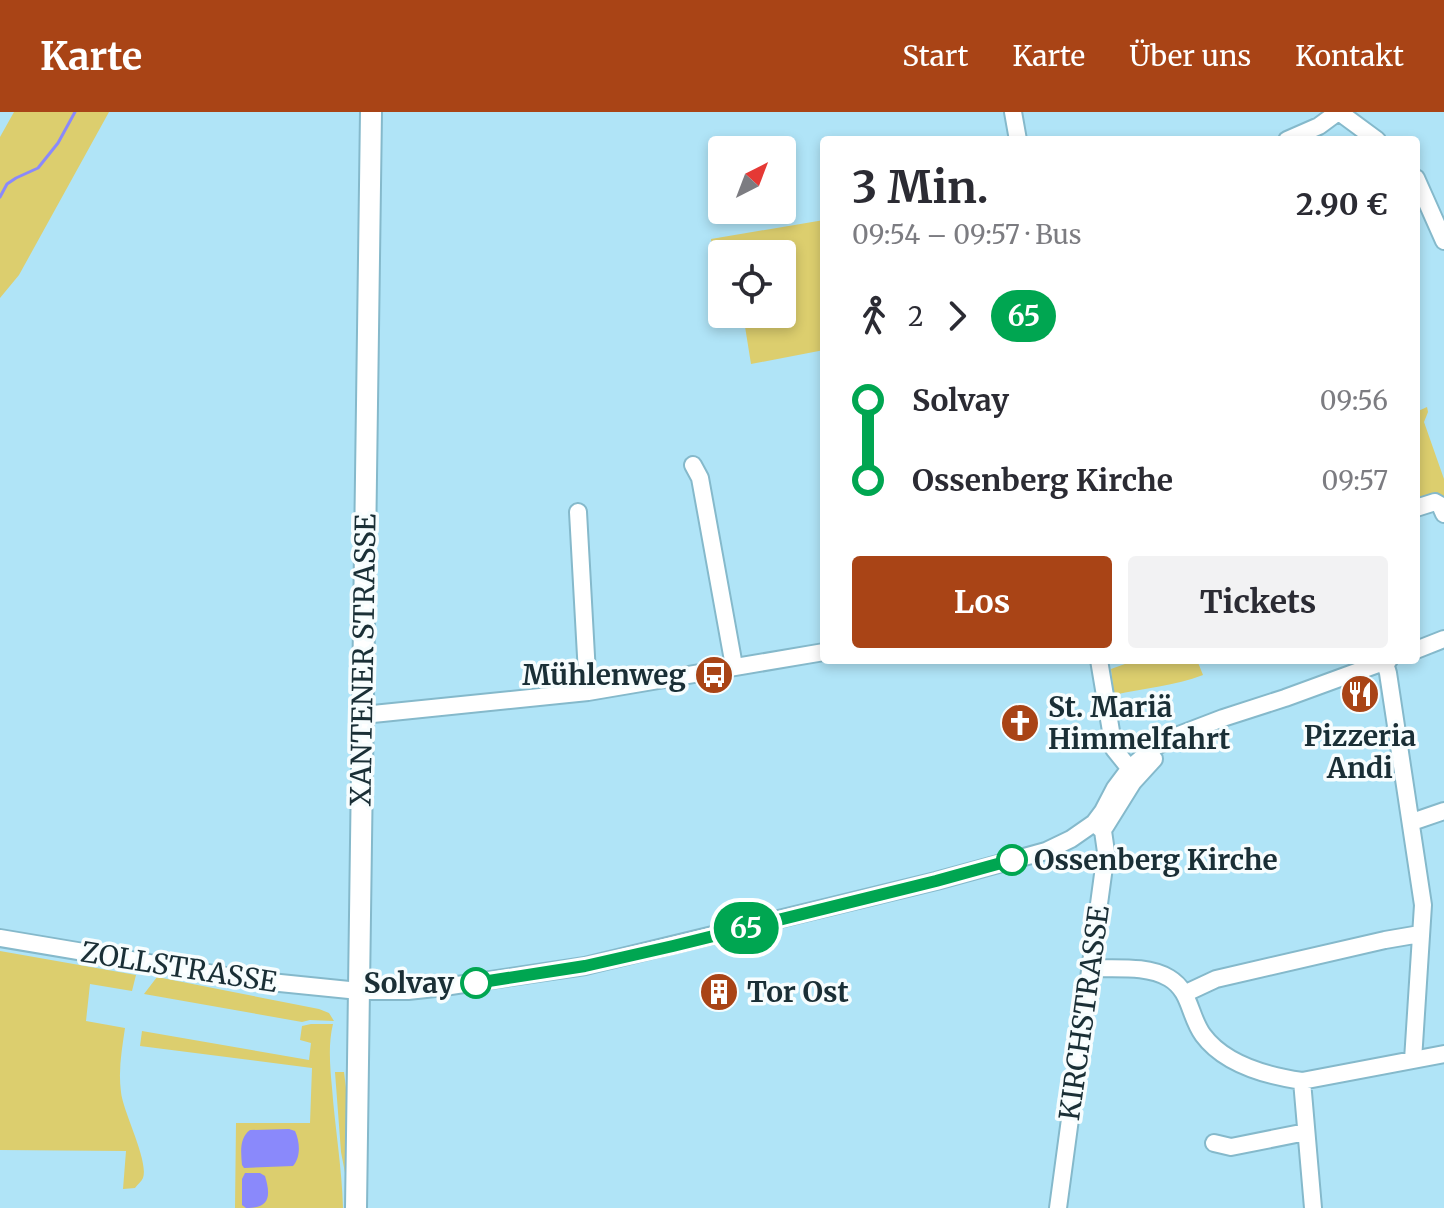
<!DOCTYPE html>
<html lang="de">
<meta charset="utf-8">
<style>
body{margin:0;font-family:Merriweather,serif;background:#f2f2f3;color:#2b2b33;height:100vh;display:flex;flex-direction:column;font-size:30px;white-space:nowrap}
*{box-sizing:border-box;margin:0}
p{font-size:26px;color:#7c7c81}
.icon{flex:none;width:44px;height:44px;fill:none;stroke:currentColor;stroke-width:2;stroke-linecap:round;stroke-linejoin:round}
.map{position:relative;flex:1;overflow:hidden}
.panel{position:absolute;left:820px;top:24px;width:600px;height:528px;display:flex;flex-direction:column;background:#fff;border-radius:8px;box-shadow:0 4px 12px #0003}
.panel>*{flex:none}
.badge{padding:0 16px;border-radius:26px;font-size:28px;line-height:52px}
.needle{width:52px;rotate:42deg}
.controls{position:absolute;left:708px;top:24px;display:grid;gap:16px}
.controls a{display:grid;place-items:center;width:88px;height:88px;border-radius:8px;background:#fff;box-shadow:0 4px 12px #0003;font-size:40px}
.map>.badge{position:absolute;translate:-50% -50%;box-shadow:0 0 0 4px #fff}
.legs{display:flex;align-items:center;gap:12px;height:88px;padding:0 32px;font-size:26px}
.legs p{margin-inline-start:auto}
.headline{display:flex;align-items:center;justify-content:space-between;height:136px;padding:0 32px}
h1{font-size:44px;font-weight:700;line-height:60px}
.button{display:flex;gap:16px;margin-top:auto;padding:16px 32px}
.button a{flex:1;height:92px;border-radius:8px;background:#a94416;color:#fff;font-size:32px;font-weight:700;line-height:92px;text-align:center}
.button a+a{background:#f2f2f3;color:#2b2b33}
ul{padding:0 32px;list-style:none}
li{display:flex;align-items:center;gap:28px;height:80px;font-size:30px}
li i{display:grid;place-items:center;width:12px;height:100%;margin:0 10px;background:currentColor}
li i::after{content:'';width:20px;height:20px;margin:-10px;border:6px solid;border-radius:50%;background:#fff}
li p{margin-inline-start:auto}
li:first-child i{background:linear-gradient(#0000 50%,currentColor 0)}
li:last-child i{background:linear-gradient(currentColor 50%,#0000 0)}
header{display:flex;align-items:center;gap:48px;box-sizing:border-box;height:112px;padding:0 40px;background:#a94416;color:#fff}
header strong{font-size:38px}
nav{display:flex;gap:44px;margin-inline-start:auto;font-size:28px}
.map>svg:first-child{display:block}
.green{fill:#dcce6e}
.water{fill:#8a89fb}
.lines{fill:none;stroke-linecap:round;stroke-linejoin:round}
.stream{stroke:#8a89fb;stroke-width:3}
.minor-casing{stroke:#85b9cb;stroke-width:20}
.major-casing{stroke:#85b9cb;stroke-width:24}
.minor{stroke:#fff;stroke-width:16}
.major{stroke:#fff;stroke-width:20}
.line-1-casing{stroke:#fff;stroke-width:18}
.line-1{stroke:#00a651;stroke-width:12}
.stop-1-dot{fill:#fff;stroke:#00a651;stroke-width:4}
.labels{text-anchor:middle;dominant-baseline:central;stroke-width:7;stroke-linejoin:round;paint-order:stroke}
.street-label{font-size:28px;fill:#1a2f36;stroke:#f7fdfe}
.poi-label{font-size:28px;font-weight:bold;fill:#1a2f36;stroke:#f7fdfe;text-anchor:start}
.stop-label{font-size:28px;font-weight:bold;fill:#1a2f36;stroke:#f7fdfe;text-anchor:start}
</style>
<header>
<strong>Karte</strong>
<nav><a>Start</a><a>Karte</a><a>Über uns</a><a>Kontakt</a></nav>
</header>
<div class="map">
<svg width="1444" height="1096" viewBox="0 0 1444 1096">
<rect width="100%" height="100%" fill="#b0e4f7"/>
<path class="green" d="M14,0H109L19,163L0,186V25Z
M824,108V238L751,252L743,202H782V142H722L721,185L711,127Z
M1427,295L1428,300L1424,310L1444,367V385L1441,383L1416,392V300Z
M1136,548H1197L1203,563C1175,574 1144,576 1114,583L1111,557Z
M0,839L136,863L132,879L90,872L86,909L125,916C122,937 118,958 121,980C123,1000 149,1049 143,1066C141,1070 138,1072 135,1076L123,1077L126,1039L0,1038Z
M157,865L319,897L329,901L334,909L310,908L302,910L144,882Z
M311,912H333C328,932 330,955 332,976C335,1016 342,1056 343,1096H235L236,1011H310L312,956L140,934L142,919L309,948L311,931L300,928L302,914Z
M335,960H344L348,992L347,1058L345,1061L341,1040Z"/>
<path class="water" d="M289,1017L295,1019C300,1030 301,1045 293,1054L244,1056L242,1053C241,1041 239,1026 250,1018Z
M245,1061H260L265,1064C271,1084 270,1096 246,1096L242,1093V1067Z"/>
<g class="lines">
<path class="stream" d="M0,85L7,72L16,66L38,56L58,31L75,0"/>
<defs>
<path id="minor" d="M1013,0L1018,28
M1339,0L1377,28
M1287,28L1319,14L1338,0
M1416,66L1444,129
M693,353L700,366L734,554
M1416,396L1435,390L1440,393L1444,402
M578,400L588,580
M1416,538L1444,527
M1099,548L1114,637L1134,662
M1384,548L1388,561L1423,793L1413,948
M363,603L588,580L824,540
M1412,710L1444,699
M1105,715L1133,670L1154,647
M0,826L250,868L359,879H408L444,875L585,854L936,769L1046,739L1071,727L1094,711L1103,699L1115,676L1130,656L1155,635L1176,624L1223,606L1285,586L1389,548
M1091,856C1116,857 1147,853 1169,866C1191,879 1189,904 1203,923C1225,953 1268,964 1302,969L1444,942
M1186,881L1216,867L1385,828L1420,822
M1302,969L1313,1096
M1214,1031L1231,1035L1306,1020
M1058,1096L1106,740L1103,719L1094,711"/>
<path id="major" d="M356,1096L371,0"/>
</defs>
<use href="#minor" class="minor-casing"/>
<use href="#major" class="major-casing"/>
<use href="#minor" class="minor"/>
<use href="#major" class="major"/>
</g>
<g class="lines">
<defs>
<path id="line-1" d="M476,871L585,854L673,834L936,769L1012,748"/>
</defs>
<use href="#line-1" class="line-1-casing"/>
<use href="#line-1" class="line-1"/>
</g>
<defs>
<symbol id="bus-disc" viewBox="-11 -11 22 22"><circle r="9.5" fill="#a94416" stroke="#f7fdfe"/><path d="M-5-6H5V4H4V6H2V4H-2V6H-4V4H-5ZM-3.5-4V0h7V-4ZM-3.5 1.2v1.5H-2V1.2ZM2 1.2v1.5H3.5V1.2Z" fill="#fff"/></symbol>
<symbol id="restaurant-disc" viewBox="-11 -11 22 22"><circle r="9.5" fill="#a94416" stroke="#f7fdfe"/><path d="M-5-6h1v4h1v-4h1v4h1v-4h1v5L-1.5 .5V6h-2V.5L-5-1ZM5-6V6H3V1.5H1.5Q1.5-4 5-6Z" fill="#fff"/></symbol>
<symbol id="church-disc" viewBox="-11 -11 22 22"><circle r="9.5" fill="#a94416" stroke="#f7fdfe"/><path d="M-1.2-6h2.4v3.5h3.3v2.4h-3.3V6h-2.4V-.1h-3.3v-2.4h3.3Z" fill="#fff"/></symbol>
<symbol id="building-disc" viewBox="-11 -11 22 22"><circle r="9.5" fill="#a94416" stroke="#f7fdfe"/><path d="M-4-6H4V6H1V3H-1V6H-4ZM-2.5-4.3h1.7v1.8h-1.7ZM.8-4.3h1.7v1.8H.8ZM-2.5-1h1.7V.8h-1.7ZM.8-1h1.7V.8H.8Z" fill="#fff"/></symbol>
</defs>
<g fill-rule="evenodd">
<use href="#bus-disc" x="692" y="541" width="44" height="44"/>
<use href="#restaurant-disc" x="1338" y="560" width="44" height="44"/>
<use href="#church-disc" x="998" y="589" width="44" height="44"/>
<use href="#building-disc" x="697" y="858" width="44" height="44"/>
</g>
<g class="stop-1-dot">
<circle cx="1012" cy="748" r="14"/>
<circle cx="476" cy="871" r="14"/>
</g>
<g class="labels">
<g class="street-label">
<text transform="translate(363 548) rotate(-89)">XANTENER STRASSE</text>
<text transform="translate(179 855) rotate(9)">ZOLLSTRASSE</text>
<text transform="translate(1084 901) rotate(-82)">KIRCHSTRASSE</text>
</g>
<g class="poi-label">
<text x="686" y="563" text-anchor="end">Mühlenweg</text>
<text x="1048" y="595">St. Mariä<tspan x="1048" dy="32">Himmelfahrt</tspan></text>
<text x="1360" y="624" text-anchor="middle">Pizzeria<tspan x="1360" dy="32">Andi</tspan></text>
<text x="747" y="880">Tor Ost</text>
</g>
<g class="stop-label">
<text x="1034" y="748">Ossenberg Kirche</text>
<text x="454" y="871" text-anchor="end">Solvay</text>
</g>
</g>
</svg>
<div class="controls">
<a><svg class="needle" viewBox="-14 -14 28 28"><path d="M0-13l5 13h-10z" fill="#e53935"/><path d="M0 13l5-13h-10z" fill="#7c7c81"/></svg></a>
<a><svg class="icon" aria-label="locate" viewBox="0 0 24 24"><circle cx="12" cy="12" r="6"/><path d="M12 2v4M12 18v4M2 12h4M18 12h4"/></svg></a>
</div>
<b class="badge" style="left:746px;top:816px;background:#00a651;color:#fff">65</b>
<section class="panel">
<div class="headline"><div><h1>3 Min.</h1><p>09:54 – 09:57 · Bus</p></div><b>2.90 €</b></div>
<div class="legs"><svg class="icon" aria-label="walk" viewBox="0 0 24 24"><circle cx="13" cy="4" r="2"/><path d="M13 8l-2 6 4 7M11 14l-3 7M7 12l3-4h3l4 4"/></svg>2<svg class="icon" aria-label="forward" viewBox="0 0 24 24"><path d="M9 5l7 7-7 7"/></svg><b class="badge" style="background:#00a651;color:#fff">65</b></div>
<ul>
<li><i style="color:#00a651"></i><b>Solvay</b><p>09:56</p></li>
<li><i style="color:#00a651"></i><b>Ossenberg Kirche</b><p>09:57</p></li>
</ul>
<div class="button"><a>Los</a><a>Tickets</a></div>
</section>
</div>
